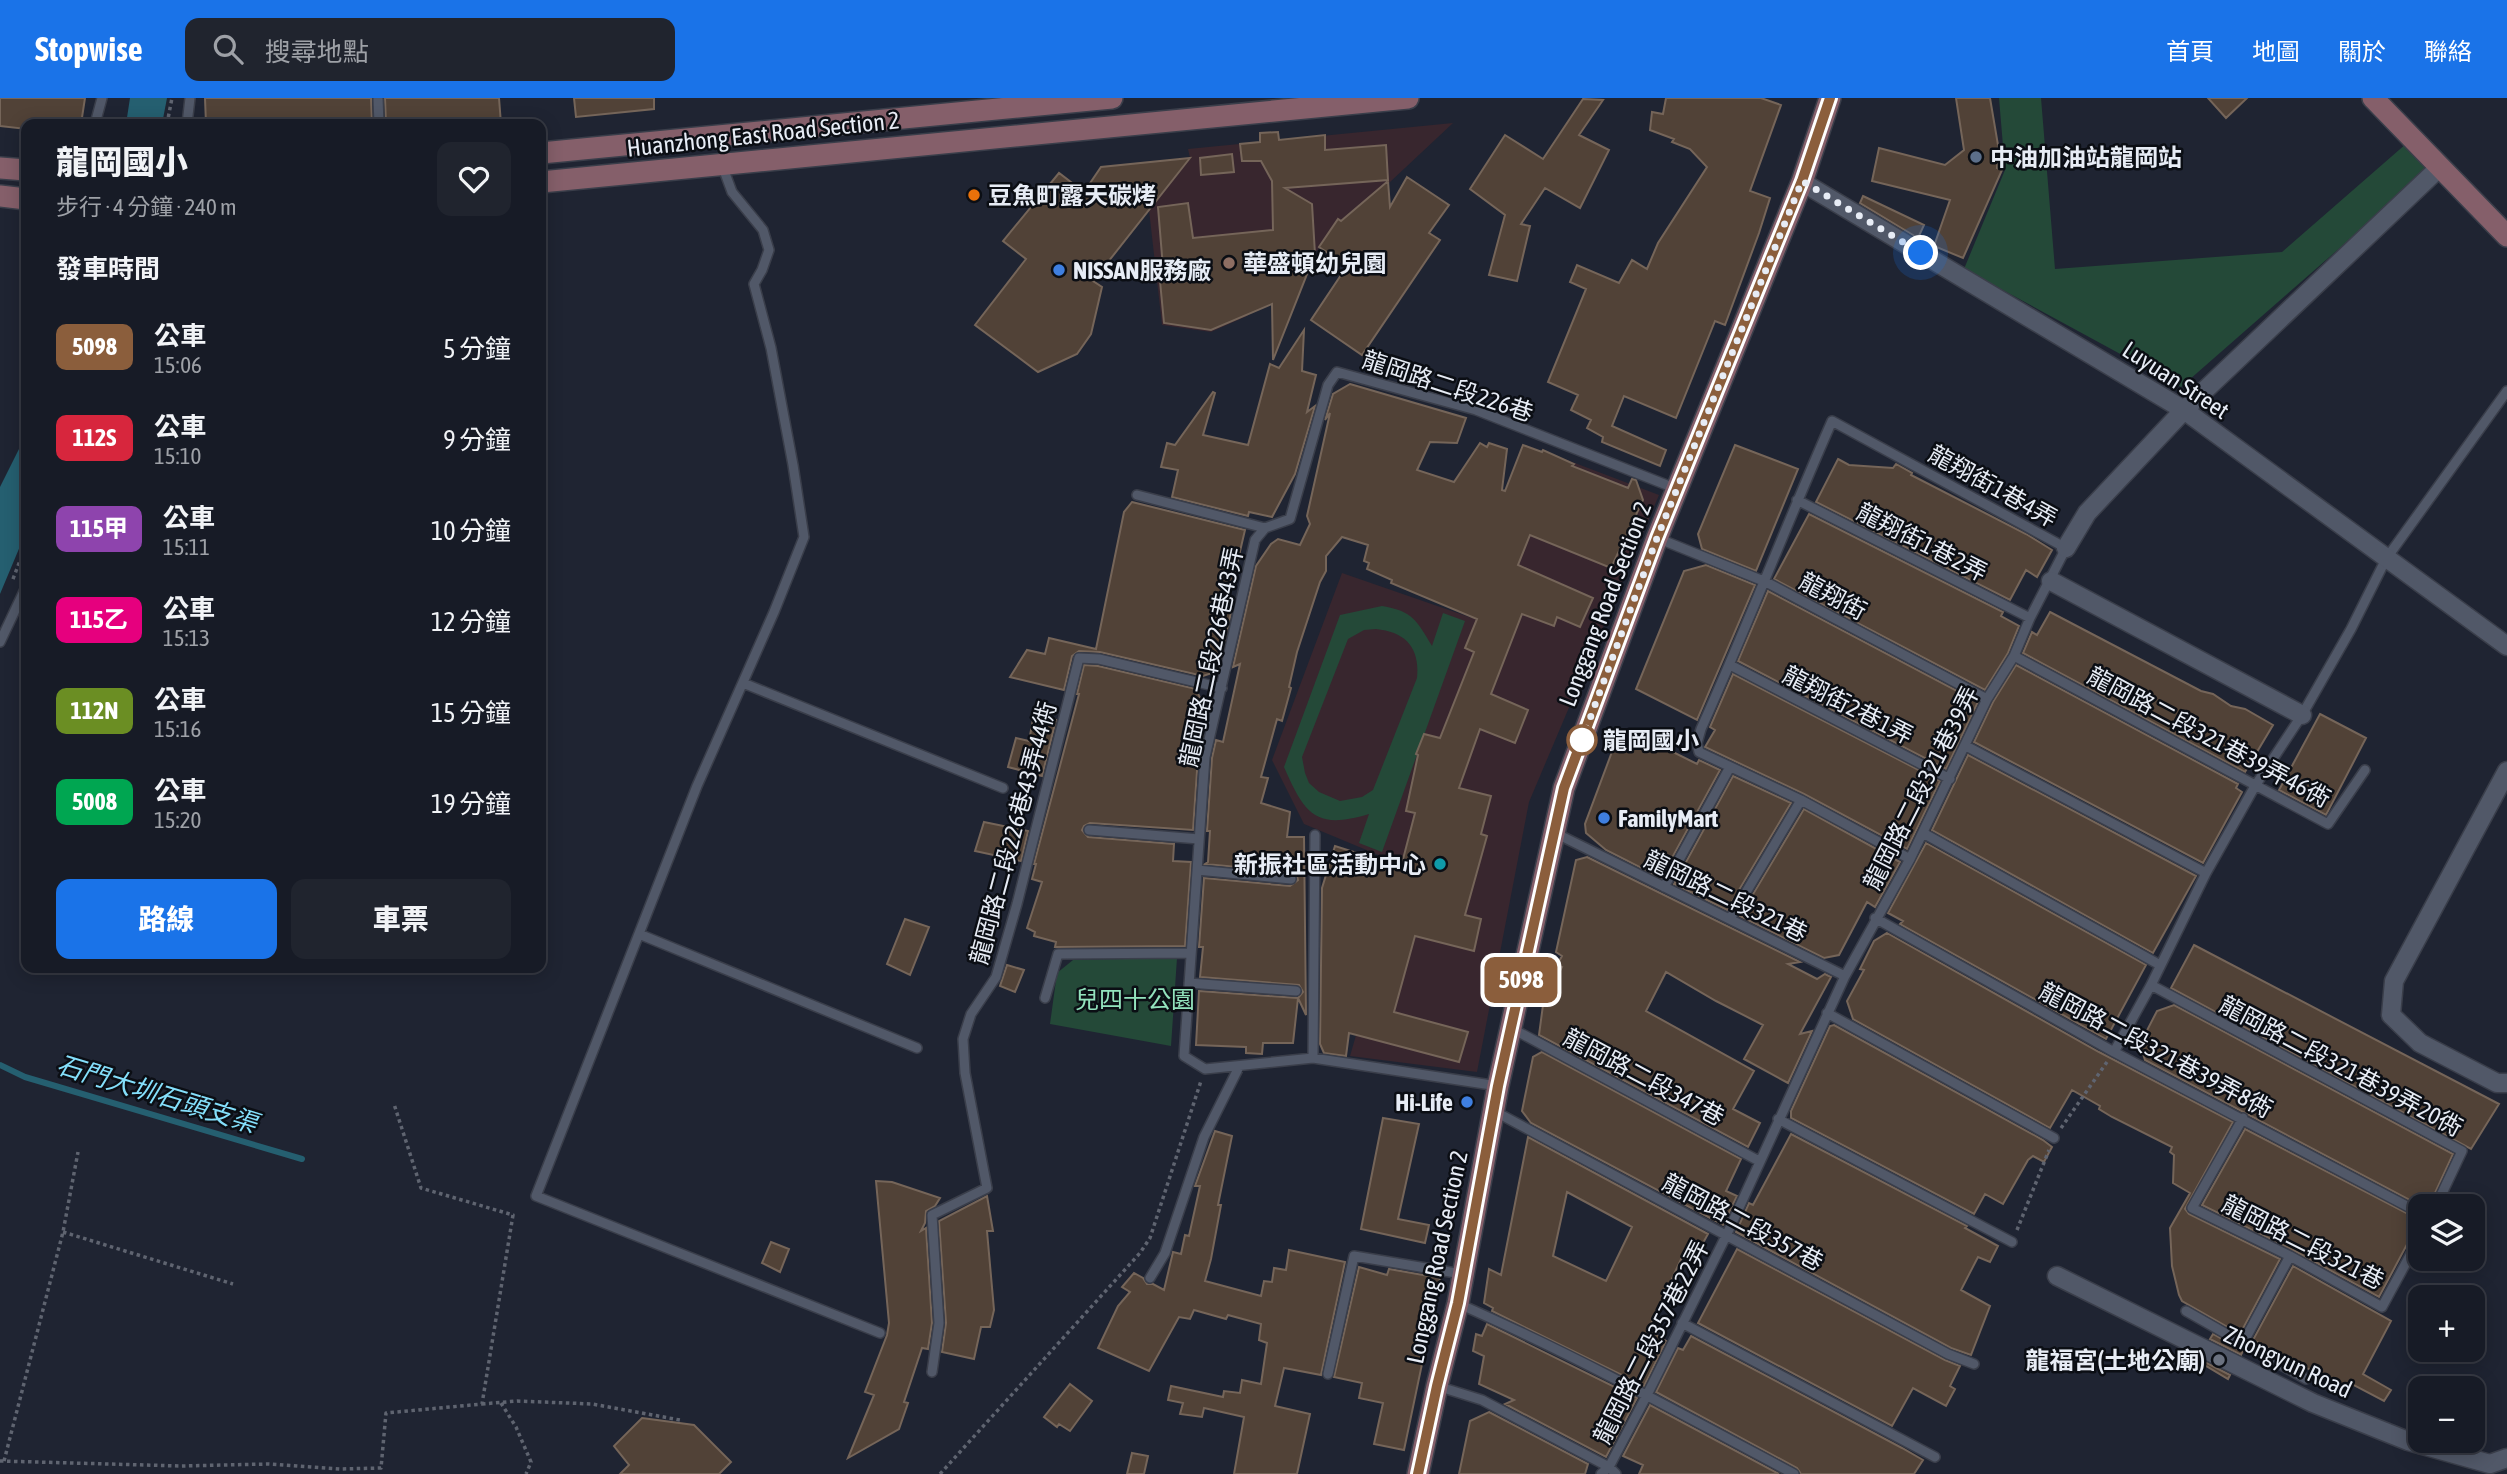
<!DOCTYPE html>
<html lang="zh-TW">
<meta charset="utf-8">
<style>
body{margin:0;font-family:"Asap Condensed","Noto Sans TC",sans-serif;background:#20242e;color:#f1f3f6;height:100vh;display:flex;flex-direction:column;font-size:26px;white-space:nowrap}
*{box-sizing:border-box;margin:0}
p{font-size:23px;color:#9ea1a7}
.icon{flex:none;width:38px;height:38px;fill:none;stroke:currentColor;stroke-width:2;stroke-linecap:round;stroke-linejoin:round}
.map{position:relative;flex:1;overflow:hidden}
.side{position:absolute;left:21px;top:21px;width:525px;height:854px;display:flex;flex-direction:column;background:#171b26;border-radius:14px;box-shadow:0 4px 18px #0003,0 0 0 2px #363943}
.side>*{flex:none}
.badge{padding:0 14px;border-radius:10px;font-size:24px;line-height:46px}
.controls{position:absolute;left:2408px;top:1096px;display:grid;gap:14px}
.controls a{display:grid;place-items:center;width:77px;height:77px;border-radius:14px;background:#171b26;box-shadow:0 4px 18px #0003,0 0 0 2px #363943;font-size:35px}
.you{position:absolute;width:35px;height:35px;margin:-18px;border:5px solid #fff;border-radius:50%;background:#1a73e8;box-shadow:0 0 0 10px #1a73e833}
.map>.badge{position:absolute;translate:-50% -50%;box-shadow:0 0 0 4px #fff}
h2{padding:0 35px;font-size:26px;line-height:63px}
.round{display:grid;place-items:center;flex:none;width:74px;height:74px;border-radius:14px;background:#20242e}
.headline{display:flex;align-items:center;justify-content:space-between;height:119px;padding:0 35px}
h1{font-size:33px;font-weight:800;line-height:52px}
.primary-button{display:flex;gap:14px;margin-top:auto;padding:14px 35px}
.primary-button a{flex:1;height:80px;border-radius:14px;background:#1a73e8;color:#fff;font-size:28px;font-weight:800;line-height:80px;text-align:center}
.primary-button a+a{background:#20242e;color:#f1f3f6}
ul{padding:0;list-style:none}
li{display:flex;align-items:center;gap:21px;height:91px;padding:0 35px}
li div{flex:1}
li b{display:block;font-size:26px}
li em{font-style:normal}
li .badge{min-width:77px;font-weight:700;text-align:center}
header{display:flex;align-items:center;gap:42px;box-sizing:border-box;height:98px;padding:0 35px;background:#1a73e8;color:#fff}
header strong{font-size:33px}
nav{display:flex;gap:38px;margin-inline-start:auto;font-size:24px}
.search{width:490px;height:63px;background:#20242e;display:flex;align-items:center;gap:18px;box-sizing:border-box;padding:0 24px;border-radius:14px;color:#9ea1a7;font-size:26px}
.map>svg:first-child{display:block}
.education{fill:#38262e}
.green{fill:#244938;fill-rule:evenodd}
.water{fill:#255f70}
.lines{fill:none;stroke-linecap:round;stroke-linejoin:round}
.stream{stroke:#255f70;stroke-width:6}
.building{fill:#514237;stroke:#756559;stroke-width:2;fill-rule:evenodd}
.lane-casing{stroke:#3a3e4a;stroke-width:12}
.street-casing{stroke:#3a3e4a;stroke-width:21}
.secondary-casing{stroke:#3a3e4a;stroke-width:24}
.path{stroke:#5f6470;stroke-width:3.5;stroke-dasharray:3.5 3.5;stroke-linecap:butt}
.lane{stroke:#515868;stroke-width:9}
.street{stroke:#515868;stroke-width:18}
.secondary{stroke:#855f6a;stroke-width:21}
.line-casing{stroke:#fff;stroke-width:16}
.line{stroke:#8b5e3c;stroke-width:10}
.walk{stroke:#e7ecf5;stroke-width:7;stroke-dasharray:0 12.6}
.service-dot{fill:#5c6f8a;stroke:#0b0e14;stroke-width:2.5}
.food-dot{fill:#e8710a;stroke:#0b0e14;stroke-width:2.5}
.education-dot{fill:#8d6e63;stroke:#0b0e14;stroke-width:2.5}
.shop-dot{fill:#3f7fe0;stroke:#0b0e14;stroke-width:2.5}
.stop-dot{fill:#fff;stroke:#8b5e3c;stroke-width:3.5}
.culture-dot{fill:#0f9aa8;stroke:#0b0e14;stroke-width:2.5}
.worship-dot{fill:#6b7280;stroke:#0b0e14;stroke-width:2.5}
.labels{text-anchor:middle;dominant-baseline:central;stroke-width:5;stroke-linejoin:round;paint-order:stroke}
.street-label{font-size:24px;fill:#e7ecf5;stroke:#0b0e14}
.poi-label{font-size:24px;font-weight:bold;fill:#e7ecf5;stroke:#0b0e14;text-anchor:start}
.stop-label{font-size:24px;font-weight:bold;fill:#e7ecf5;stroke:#0b0e14;text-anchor:start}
.park-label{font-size:24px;fill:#93e3bd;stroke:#0b0e14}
.water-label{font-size:26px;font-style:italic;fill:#84dffb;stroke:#0b0e14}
</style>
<header>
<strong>Stopwise</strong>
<div class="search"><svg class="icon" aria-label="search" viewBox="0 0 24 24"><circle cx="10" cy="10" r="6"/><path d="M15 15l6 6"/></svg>搜尋地點</div>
<nav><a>首頁</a><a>地圖</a><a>關於</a><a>聯絡</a></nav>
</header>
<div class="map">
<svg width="2507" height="1376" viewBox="0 0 2507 1376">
<rect width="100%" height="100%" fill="#1f2432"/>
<path class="education" d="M1453,25L1247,218L1211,234L1162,227L1149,112L1190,60L1188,51Z
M1546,354L1659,397L1529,704L1477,974L1350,958L1405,768L1304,726L1272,662L1342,475L1472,520Z"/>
<path class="green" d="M1999,0H2041L2055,171L2282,154L2407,45L2430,71L2181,289L1964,171L2005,72Z
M1382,508C1413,513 1417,523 1432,548L1443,515L1465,523L1382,754L1359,745L1369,716C1316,732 1305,717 1284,669L1340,517ZM1376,531C1406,534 1420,550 1417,580L1373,692L1362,699L1340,703L1319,694L1309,685L1305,675L1302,659L1348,541L1364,532Z
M1177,860L1171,948L1050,926L1057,875L1073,862Z"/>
<path class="water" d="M130,0H167L162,26H126Z
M26,337V434L0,496V389Z"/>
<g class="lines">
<path class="stream" d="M0,967L25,979L302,1061"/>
</g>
<path class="building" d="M0,0H85L81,26H26V31L0,28Z
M205,0H371L372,26H206Z
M385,0H499L501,26H386Z
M574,0H654V11L576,19Z
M1666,0H1761L1781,7L1750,93L1770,100L1759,135L1725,227L1715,223L1676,320L1624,298L1612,328L1666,352L1660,368L1602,344L1603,339L1587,330L1591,322L1571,312L1578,297L1548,284L1586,191L1570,184L1577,167L1619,185L1632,162L1647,171L1658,145L1707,69L1690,51L1672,44L1674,41L1650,32L1652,14L1663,16Z
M1956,0H1990L1998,47L1997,70L2002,72L1963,160L1934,148L1950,102L1872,83L1879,50L1945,67L1964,52Z
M2208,0H2247L2226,20Z
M1583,1L1603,2L1579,37L1609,52L1580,110L1545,90L1521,126L1530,128L1517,183L1489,177L1505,117L1470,91L1505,37L1543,61Z
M1278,34L1279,42L1325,37V52L1386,47L1388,82L1285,90L1312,106L1315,156L1273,262L1272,206L1211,232L1164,225L1160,183L1164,182L1158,109L1188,105L1193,140L1273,132L1272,83L1261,63H1242L1240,46L1260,44V35Z
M1232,56L1234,74L1201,77L1200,60Z
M1190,60L1093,183L1102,189L1091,236L1077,256L1038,274L975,227L1026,161L1003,143L1059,75L1084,94L1101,69Z
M1407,79L1449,107L1429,135L1440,142L1362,257L1311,222L1347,168L1319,149L1338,121L1341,123L1388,83L1390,109Z
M1863,98L1924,127L1918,140L1860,105Z
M1304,232L1302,273L1316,277L1307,314L1315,308L1295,376L1272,419L1249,414L1248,418L1172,399L1178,372L1161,369L1167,345L1175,347L1213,294L1215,295L1203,337L1248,347L1270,266L1279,270Z
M1350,286L1466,320L1457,345L1430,344L1417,372L1454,384L1480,345L1487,349L1489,345L1507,351L1502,392L1505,393L1523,347L1542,354L1543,352L1574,366L1572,368L1628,390L1632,381L1636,382L1643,402L1611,470L1530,437L1518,467L1593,500L1580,529L1557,519L1554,528L1522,516L1491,596L1528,612L1515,645L1480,631L1459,690L1491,698L1481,736L1487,738L1465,817L1481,821L1474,853L1415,838L1394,914L1468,934L1459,964L1349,935L1346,958L1324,955L1320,946L1322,790L1335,748L1401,769L1415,715L1406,713L1418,657L1416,656L1424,636L1440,640L1474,554L1465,550L1477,521L1391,485L1392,482L1367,471L1369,465L1364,463L1368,447L1342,439L1326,458V473L1320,484L1297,554L1289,589L1291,590L1282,623L1277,621L1261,679L1268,680L1261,705L1290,714L1287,739H1304L1306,917L1298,900L1303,894L1299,887L1200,879L1203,849H1199L1204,780L1290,788L1298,782L1297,778L1292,774L1205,766L1208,764L1210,733H1207L1212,660L1216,642L1223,644L1240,566L1233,569L1256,468L1271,446L1278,441L1300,447L1310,426L1307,418L1330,315L1325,322L1333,296Z
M1735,347L1798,371L1756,473L1702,451L1698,436Z
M1838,361L1849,367L1893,370L1896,366L1912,375L1911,377L2026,436L2052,452L2037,479L2026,472L2010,502L1816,404Z
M1132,404L1245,432L1226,513L1234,501L1218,573L1203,578L1100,554L1079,553L1072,558L1064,592L1010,579L1027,552L1045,556L1049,540L1096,551L1124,414Z
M1809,416L2003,514L2001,518L2019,528L2008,555L1985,592L1774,481Z
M1706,467L1755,487L1697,622L1636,591L1684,473Z
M1768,493L1978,604L1946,671L1738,563Z
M2050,514L2201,593L2213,596L2231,608L2245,611L2273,627L2245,674L2023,555L2032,534L2037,537Z
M1084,567L1098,568L1196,591L1201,602L1192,633L1203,637L1198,658L1193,732L1090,725L1084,728L1082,732L1088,739L1174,746L1173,763L1191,764L1185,848L1055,849L1056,844L1034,838L1035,834L1027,830L1042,784L1032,781L1036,766H1034L1079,596H1077Z
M2016,567L2238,686L2236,690L2242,694L2203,765L1974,644L1993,604Z
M1733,576L1940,683L1907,751L1804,696L1705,649L1715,632L1710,629Z
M1034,616L1056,622L1042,678L1008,669L1016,640L1029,643Z
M2320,616L2366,640L2326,717L2279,692Z
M1619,635L1658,653L1661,648L1697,666L1699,662L1720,672L1661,780L1606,752L1586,735L1585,726Z
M1968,657L2196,778L2153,855L1932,732Z
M1733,678L1791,705L1727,812L1674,786Z
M1804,711L1900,764L1875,809L1867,804L1839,857L1824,860L1740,818Z
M984,724L1028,733L1021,763L975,753Z
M1926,745L2146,867L2106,941L1900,826L1903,823L1888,815Z
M1587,759L1800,864L1788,866L1817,881L1825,876L1831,879L1800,936L1812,933L1788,985L1744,961L1763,927L1716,903L1666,874L1646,913L1754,973L1733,1011L1760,1025L1748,1049L1539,937L1543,907L1562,869L1557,867L1562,858L1556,854L1576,762Z
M905,821L929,829L910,877L887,866Z
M1887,835L2099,954L2233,1024L2185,1111L2189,1116L2280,1161L2240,1236L2182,1203L2179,1197L2172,1168L2170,1130L2190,1095L2173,1085L2174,1057L2170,1054L2172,1049L2112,1019L2099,1011L2100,1008L2072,992L2050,1030L1853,921L1847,903L1864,872L1860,871L1874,843Z
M2194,847L2499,1006L2471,1051L2171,890Z
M1007,867L1024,872L1015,894L1000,888Z
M1199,893L1298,900L1293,945H1263L1262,956L1246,955V949L1196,947Z
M2174,907L2453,1056L2429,1108H2421L2145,962L2140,946L2157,913Z
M1834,927L2043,1042L2052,1049L2044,1064L2033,1058L2028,1062L2003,1106L1985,1096L1974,1116L1791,1020V1013L1830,928Z
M1542,954L1741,1061L1726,1093L1737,1098L1723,1127L1531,1025L1522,1013L1533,959Z
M1383,1020L1419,1026L1398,1121L1429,1127L1425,1145L1361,1131Z
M2245,1031L2420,1122L2379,1199L2293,1152L2202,1107Z
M1215,1033L1232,1038L1218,1107H1221L1211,1161L1205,1183L1261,1198L1264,1183L1272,1184L1274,1170L1286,1172L1289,1152L1345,1164L1321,1277L1284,1270L1275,1308L1310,1316L1297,1376H1234L1244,1319L1204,1310L1202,1319L1180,1316L1183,1305L1168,1302L1171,1288L1223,1299L1224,1293L1240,1295L1242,1282L1261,1286L1267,1245L1259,1242L1261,1226L1228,1217L1226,1221L1194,1212L1190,1221L1179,1219L1149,1273L1098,1250L1118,1208L1130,1194L1122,1189L1134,1175L1143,1180L1147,1186H1153L1164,1192L1173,1154L1181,1156L1185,1137L1189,1138L1200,1088H1195Z
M1791,1036L1967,1128L1965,1130L1998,1148L1990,1164L1978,1159L1961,1192L1990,1208L1971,1257L1951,1250L1736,1134L1749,1105L1753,1107Z
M1528,1039L1708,1136L1693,1163L1683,1157L1648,1232L1666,1243L1644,1288L1492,1213L1493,1210L1484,1205L1489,1171L1501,1177ZM1567,1094L1632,1129L1606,1183L1553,1158Z
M876,1083L892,1084L940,1100L935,1108L926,1113L925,1125L921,1133L926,1130L932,1225L928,1251L922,1250L904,1304L908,1305L899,1331L848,1360L874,1297L865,1294L887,1237L889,1225Z
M987,1098L993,1133H987L994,1212L990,1229H981L974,1261L942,1254L946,1225L939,1123Z
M771,1144L789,1151L780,1174L762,1165Z
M1737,1151L1945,1262L1960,1268L1950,1288L1955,1291L1946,1308L1913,1290L1892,1328L1698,1225Z
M2293,1168L2391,1223L2363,1276L2391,1292L2384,1303L2352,1286L2349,1292L2253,1242Z
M1359,1169L1387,1177L1389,1171L1440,1180L1404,1352L1374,1346L1383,1305L1359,1300L1362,1285L1334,1279Z
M1487,1226L1637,1300L1606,1359L1505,1306L1514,1302L1479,1286L1484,1258L1473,1253L1476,1236L1482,1238Z
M2213,1236L2243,1253L2241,1257L2210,1241Z
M1691,1238L1902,1350L1923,1362L1914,1376H1801L1797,1370L1656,1294L1678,1250L1683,1252Z
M2199,1261L2230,1277L2228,1281L2198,1263Z
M1070,1286L1092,1303L1070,1333L1059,1326L1057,1329L1044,1319Z
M1650,1307L1708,1338L1779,1376H1639L1643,1367L1623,1358Z
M1489,1314L1588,1366L1585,1376H1459L1470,1323Z
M642,1320L694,1327L731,1364L719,1376H620L629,1367L614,1348Z
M1132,1355L1148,1358L1144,1376H1127Z"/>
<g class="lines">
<defs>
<path id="lane" d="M378,0L379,26
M95,26L102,0
M187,26L190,0
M722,67L732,94L763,132L769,152L762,172L754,186L771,250L793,367L804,439L774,514L697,688L536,1098L880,1235
M1137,397L1265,430
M1797,402L2030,520
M1657,440L1766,484L1987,601
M0,544L26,489
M2014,558L2328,726L2365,672
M1730,567L1950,681
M743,585L1003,690
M1966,648L2206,775
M1089,732L1199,741
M1555,735L1845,878
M1923,735L2160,867
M1197,772L1291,781
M1664,789L1730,669
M1875,820L2114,954L2420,1115
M1730,821L1801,702
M639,836L917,950
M1189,885L1296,893
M2151,887L2462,1053L2436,1108
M1045,900L1058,856L1191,855
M1827,915L2054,1040
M1511,930L1759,1063
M2114,954L2151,887L2206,775L2255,688L2302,617L2351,531L2386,461L2507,293
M1313,960L1315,737
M1498,988L1313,960L1205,971L1184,958L1205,659L1255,442L1265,430L1290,421L1328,287L1337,274L1476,312L1677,391
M1494,1013L1948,1256L1974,1266
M2243,1020L2192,1110L2290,1158L2382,1209L2420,1139
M1778,1021L2012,1144
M1150,1180L1165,1155L1204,1039L1239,969
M1459,1206C1573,1256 1684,1317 1794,1376
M2186,1213L2306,1281
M1682,1225L1935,1359
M2243,1245L2290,1158
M932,1274L939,1225L932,1117L987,1090L965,975L963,941L971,916L996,879L1017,806L1079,560L1099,561L1222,590
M1328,1276L1354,1158L1462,1176
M1437,1288L1482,1302L1609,1369L1616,1376
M1601,1376L1609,1369L1647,1297L1727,1136L1845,878L1910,761L1987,601L2014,558L2030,520L2066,450L1832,323C1787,425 1747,529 1701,631L1697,645L1699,654L1801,702L1910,761"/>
<path id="street" d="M1802,84L2184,312L2507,548
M2066,450L2087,415L2184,312L2440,69
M2051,483L2302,617
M2507,673L2394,883L2391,917L2420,945L2497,985H2507
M2057,1178L2313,1305L2408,1343L2490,1366L2507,1360"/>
<path id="secondary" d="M2373,0L2507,138
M541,55L1112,0
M0,70L26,72
M541,84L1408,0
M0,98L26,101
M1418,1376L1437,1288L1458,1205L1498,988L1564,690L1657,440L1802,84L1830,0"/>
</defs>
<use href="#lane" class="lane-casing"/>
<use href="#street" class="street-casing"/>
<use href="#secondary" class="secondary-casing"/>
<path class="path" d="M167,26L172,0
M13,481L26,447
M2061,1030L2107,964
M2017,1132L2049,1052
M63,1134L233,1186
M501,1305L516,1329L531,1364L526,1376
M482,1306L517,1303L592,1306L680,1322
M0,1363L181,1368L268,1366L340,1371L381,1370L386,1315L482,1306L513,1117L421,1090L394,1006
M4,1363L63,1134L78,1054
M940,1376L1140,1155L1150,1140L1201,983"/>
<use href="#lane" class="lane"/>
<use href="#street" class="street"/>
<use href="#secondary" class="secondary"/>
</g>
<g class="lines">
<defs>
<path id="line" d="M1418,1376L1437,1288L1458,1205L1498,988L1564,690L1657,440L1802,83L1830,0"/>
</defs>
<use href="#line" class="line-casing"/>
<use href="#line" class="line"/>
<path class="walk" d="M1582,642L1657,440L1802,83L1921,155"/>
</g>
<circle class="service-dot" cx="1976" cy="59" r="7"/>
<circle class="food-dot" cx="974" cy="97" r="7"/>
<circle class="education-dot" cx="1229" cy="165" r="7"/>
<g class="shop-dot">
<circle cx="1059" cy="172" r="7"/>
<circle cx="1604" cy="720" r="7"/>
<circle cx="1467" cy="1004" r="7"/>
</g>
<circle class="stop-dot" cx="1582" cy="642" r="14"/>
<circle class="culture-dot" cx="1440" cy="766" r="7"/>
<circle class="worship-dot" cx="2219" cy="1262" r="7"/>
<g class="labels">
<g class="street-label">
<text transform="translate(763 36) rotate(-6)">Huanzhong East Road Section 2</text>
<text transform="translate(2176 282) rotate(33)">Luyuan Street</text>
<text transform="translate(1448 288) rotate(18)">龍岡路二段226巷</text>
<text transform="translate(1993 388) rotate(29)">龍翔街1巷4弄</text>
<text transform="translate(1922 444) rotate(27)">龍翔街1巷2弄</text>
<text transform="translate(1833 498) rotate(28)">龍翔街</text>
<text transform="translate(1605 506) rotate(-69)">Longgang Road Section 2</text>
<text transform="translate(1211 559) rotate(-78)">龍岡路二段226巷43弄</text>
<text transform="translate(1848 607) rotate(27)">龍翔街2巷1弄</text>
<text transform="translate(2209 639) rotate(28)">龍岡路二段321巷39弄46衖</text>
<text transform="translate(1921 690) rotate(-63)">龍岡路二段321巷39弄</text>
<text transform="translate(1013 735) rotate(-75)">龍岡路二段226巷43弄44衖</text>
<text transform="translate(1726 798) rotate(26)">龍岡路二段321巷</text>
<text transform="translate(2156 952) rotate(28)">龍岡路二段321巷39弄8衖</text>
<text transform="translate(2341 968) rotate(28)">龍岡路二段321巷39弄20衖</text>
<text transform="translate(1644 979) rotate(28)">龍岡路二段347巷</text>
<text transform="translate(1743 1124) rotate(28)">龍岡路二段357巷</text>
<text transform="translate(2303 1144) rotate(27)">龍岡路二段321巷</text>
<text transform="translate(1437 1159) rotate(-78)">Longgang Road Section 2</text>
<text transform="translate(1651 1244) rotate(-63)">龍岡路二段357巷22弄</text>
<text transform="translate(2288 1264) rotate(25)">Zhongyun Road</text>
</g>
<g class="poi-label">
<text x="1990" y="59">中油加油站龍岡站</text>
<text x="988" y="97">豆魚町露天碳烤</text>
<text x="1243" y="165">華盛頓幼兒園</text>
<text x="1073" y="172">NISSAN服務廠</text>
<text x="1618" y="720">FamilyMart</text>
<text x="1426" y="766" text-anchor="end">新振社區活動中心</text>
<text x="1453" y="1004" text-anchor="end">Hi-Life</text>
<text x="2205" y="1262" text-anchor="end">龍福宮(土地公廟)</text>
</g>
<g class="stop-label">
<text x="1603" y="642">龍岡國小</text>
</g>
<g class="park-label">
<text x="1135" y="901">兒四十公園</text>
</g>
<g class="water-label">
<text transform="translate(157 996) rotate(17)">石門大圳石頭支渠</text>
</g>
</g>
</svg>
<div class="controls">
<a><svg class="icon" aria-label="layers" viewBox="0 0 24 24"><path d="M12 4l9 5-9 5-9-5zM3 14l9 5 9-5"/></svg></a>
<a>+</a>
<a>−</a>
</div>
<div class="you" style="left:1921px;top:155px"></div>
<b class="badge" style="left:1521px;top:882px;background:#8b5e3c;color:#fff">5098</b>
<section class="side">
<div class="headline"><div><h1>龍岡國小</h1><p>步行 · 4 分鐘 · 240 m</p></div><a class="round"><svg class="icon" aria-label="heart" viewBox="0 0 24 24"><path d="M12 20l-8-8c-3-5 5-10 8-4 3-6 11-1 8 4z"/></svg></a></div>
<h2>發車時間</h2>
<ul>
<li><span class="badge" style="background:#8b5e3c;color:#fff">5098</span><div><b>公車</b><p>15:06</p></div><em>5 分鐘</em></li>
<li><span class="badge" style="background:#d7263d;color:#fff">112S</span><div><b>公車</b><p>15:10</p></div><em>9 分鐘</em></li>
<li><span class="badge" style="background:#8e44ad;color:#fff">115甲</span><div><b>公車</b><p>15:11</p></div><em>10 分鐘</em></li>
<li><span class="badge" style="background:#e6007e;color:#fff">115乙</span><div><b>公車</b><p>15:13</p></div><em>12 分鐘</em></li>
<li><span class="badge" style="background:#6b8e23;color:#fff">112N</span><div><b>公車</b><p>15:16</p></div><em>15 分鐘</em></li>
<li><span class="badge" style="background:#00a651;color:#fff">5008</span><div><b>公車</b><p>15:20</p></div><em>19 分鐘</em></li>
</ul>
<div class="primary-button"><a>路線</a><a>車票</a></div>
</section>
</div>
